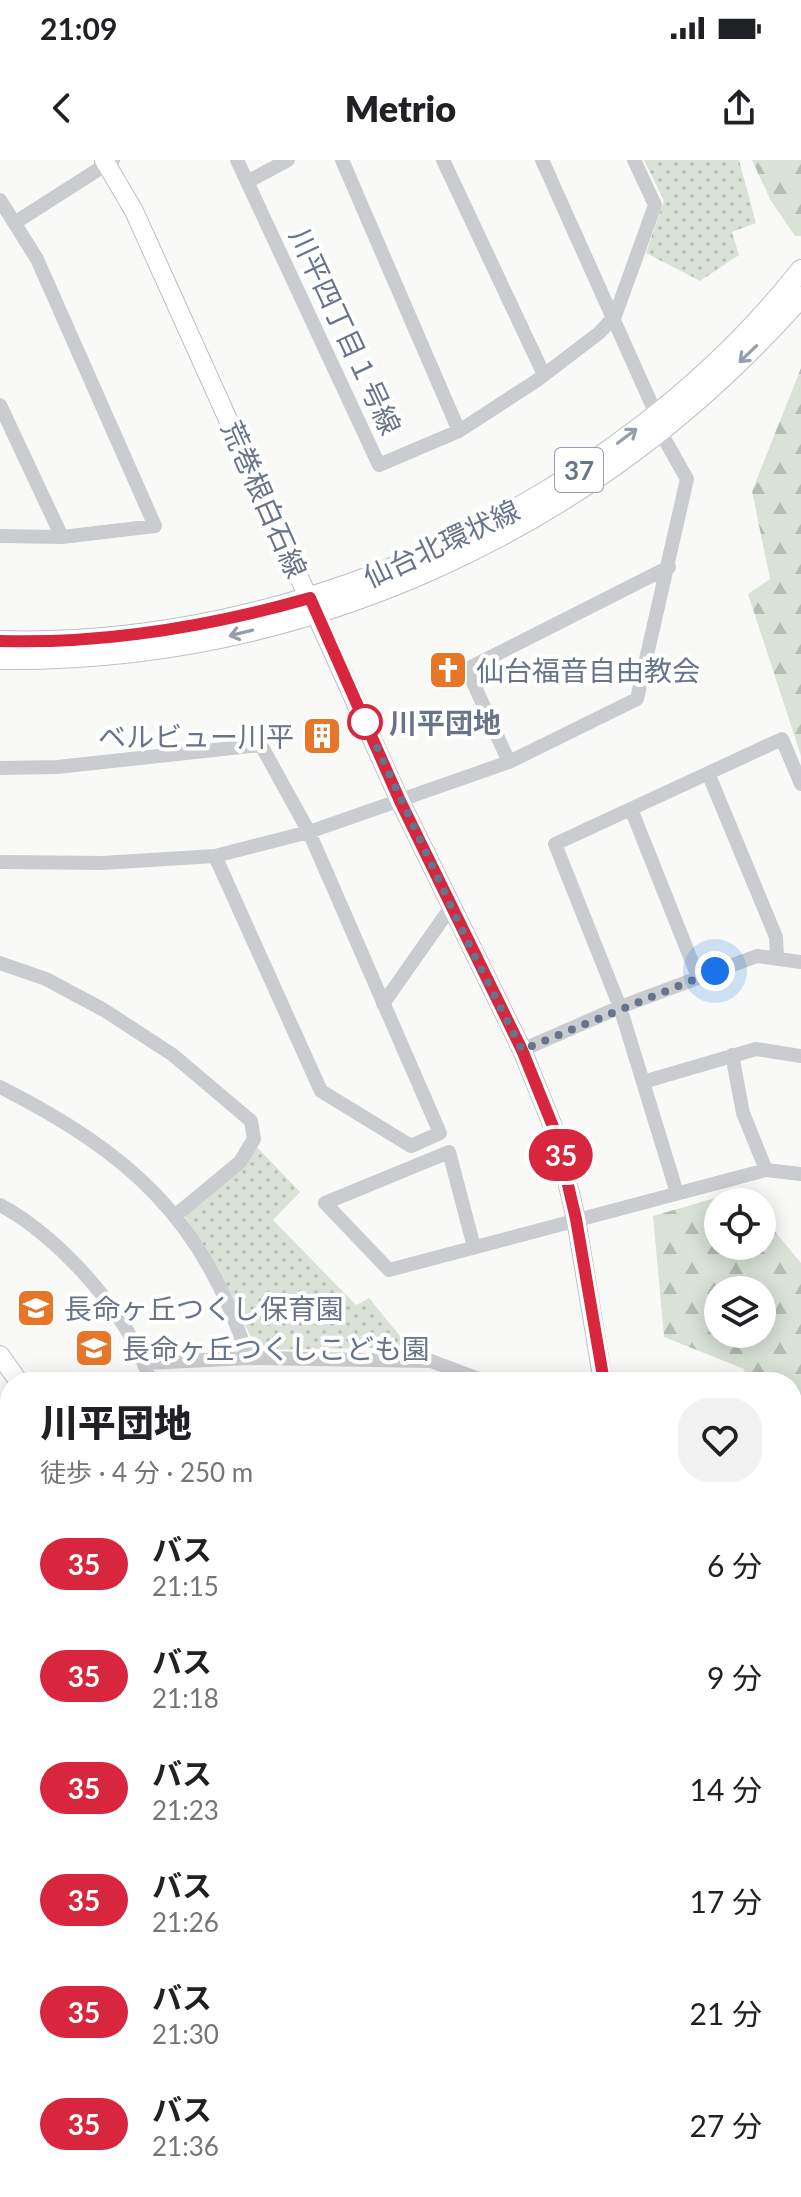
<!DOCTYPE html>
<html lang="ja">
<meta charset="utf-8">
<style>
body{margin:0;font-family:Lato,"Noto Sans JP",sans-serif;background:#f2f2f2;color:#202124;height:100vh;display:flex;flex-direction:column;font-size:30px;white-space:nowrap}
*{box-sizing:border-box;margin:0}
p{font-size:26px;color:#757577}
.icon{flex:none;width:44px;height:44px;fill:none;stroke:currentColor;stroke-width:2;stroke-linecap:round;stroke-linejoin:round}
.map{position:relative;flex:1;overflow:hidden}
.sheet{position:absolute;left:0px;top:1212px;width:802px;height:826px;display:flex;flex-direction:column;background:#fff;border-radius:32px 32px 0 0;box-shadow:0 4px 20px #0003}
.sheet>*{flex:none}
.badge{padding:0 16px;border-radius:26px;font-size:28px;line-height:52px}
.buttons{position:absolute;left:704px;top:1028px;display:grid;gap:16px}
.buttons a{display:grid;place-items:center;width:72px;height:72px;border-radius:50%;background:#fff;box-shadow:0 4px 20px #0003;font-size:40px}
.you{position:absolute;width:40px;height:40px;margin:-20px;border:6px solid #fff;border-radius:50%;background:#1a73e8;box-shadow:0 0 0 12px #1a73e833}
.map>.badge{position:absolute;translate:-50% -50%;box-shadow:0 0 0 4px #fff}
.round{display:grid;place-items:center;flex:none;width:84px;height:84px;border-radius:32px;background:#f2f2f2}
.overview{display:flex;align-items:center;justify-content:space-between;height:136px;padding:0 40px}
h1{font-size:38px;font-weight:800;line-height:60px}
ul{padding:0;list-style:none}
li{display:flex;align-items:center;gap:24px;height:112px;padding:0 40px}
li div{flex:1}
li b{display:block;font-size:30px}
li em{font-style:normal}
li .badge{min-width:88px;font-weight:700;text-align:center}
.status{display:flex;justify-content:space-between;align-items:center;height:56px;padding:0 40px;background:#fff;direction:ltr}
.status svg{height:22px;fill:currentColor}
header{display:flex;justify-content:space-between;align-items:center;height:104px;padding:0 40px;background:#fff;font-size:36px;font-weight:800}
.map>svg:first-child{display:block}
.forest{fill:url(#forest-firs);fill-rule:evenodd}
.park{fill:url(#park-dots)}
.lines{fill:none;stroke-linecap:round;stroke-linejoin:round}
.secondary-casing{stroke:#bcbfc5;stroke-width:20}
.primary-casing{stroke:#bcbfc4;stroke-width:22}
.street{stroke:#caccd0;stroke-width:14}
.secondary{stroke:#fff;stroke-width:18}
.primary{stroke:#fff;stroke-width:20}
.oneway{stroke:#959eac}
.line-casing{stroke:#fff;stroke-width:18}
.line{stroke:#d7263d;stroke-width:12}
.walk{stroke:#687489;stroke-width:8;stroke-dasharray:0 14.4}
.stop-dot{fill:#fff;stroke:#d7263d;stroke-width:4}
.labels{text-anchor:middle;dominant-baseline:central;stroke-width:8;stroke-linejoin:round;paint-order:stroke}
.shield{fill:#fff;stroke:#959eac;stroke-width:2}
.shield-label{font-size:26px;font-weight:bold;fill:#687489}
.street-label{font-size:28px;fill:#687489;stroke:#fff}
.poi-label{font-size:28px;fill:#687489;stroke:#fff;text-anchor:start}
.stop-label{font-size:28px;font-weight:bold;fill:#687489;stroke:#fff;text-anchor:start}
</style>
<div class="status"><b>21:09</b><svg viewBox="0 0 49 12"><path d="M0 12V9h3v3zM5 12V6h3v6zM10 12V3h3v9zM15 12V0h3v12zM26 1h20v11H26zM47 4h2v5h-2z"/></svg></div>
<header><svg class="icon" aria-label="back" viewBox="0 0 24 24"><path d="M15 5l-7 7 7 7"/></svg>Metrio<svg class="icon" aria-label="share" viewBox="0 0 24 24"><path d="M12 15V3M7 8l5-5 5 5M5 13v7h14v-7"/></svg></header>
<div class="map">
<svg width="801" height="2037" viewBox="0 0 801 2037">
<defs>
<pattern id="forest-firs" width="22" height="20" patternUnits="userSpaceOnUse" patternTransform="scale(2)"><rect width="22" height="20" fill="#dae2d8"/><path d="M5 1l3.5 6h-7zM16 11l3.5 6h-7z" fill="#b5bcb5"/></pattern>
<pattern id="park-dots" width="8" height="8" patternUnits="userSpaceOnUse" patternTransform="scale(2)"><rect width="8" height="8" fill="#dae2d8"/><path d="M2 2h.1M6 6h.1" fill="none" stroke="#b5bcb5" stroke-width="1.8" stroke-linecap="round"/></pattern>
</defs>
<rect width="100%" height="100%" fill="#f9faf7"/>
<path class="forest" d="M752,0H801V76H795L771,41Z
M801,208V596L748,434L770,419L752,331Z
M722,1036L740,1042H718V1086H762V1056L801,1103V1267H792V1222H748L744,1209L664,1177L653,1056ZM762,1130V1174H718V1130Z"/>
<path class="park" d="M644,0H739L756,63L732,72L739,95L700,121L646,93L664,41Z
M255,985L300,1032L273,1060L356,1145L369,1138L409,1187L270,1190L254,1182L185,1056Z"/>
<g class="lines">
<defs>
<path id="secondary" d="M104,0L134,51L400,641L522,890L556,974L576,1059L603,1222
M0,1195L19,1222
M0,1754H10
M792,1758H801
M607,2028L609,2037
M41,2037L42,2028"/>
<path id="primary" d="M0,481C296,490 617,343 801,110
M0,499C310,502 597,368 801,137"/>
</defs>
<use href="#secondary" class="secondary-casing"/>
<use href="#primary" class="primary-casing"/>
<path class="street" d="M237,0L379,305L459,271L536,221L599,173L615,156L655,45L634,0
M342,0L459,271
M443,0L544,215
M542,0L656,254
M249,21L288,0
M0,40L37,99L155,366L62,377L0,376
M16,62L113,0
M0,245L62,377
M509,602L467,509L669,407
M0,608L57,607L261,585L309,672L440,973L411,986L321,931L215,696
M708,613L776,777L777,799
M631,649L698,817
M0,702L102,703L215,696L309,672L509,602L637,539L687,319L661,273
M0,803L46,819L104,850L173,895L251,961L254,979L240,1002L176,1055
M383,844L451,747
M522,890L620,847L757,796L801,802
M732,895L743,953L766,1010
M643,922L756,889L801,896
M0,927C128,992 204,1058 248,1198
M677,1033L620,847L555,684L782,579L801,624
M0,1045C58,1075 134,1159 150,1222
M474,1087L449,992L325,1043L389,1110L766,1010L801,1014
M145,1203L248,1198L431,1201L487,1222
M792,1276H801
M792,1490H801
M792,1576H801
M0,1625H10
M792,1661L801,1660
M792,1851H801
M0,1878H10
M792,1952L801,1951
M659,2028V2037
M747,2028L748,2037
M166,2037V2028
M271,2037V2028
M385,2037V2028
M489,2037V2028"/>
<use href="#secondary" class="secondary"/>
<use href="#primary" class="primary"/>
</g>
<defs><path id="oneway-shaft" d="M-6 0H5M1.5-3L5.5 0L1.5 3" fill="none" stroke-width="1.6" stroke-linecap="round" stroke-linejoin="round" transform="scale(2)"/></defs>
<g class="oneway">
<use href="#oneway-shaft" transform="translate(748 194) rotate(136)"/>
<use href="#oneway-shaft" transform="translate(627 276) rotate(-37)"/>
<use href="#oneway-shaft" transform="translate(241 473) rotate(166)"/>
</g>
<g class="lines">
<defs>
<path id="line" d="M0,481C103,484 211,466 310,438L400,641L522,890L556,974L576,1059L604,1222"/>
</defs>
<use href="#line" class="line-casing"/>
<use href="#line" class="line"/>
<path class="walk" d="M365,562L472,791L522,890L715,811"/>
</g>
<defs>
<symbol id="church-square" viewBox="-11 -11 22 22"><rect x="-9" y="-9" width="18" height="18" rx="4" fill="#e77629" stroke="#fff"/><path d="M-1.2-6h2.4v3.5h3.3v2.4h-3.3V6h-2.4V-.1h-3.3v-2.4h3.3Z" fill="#fff"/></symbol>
<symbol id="building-square" viewBox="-11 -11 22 22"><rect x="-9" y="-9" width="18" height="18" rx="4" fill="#e77629" stroke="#fff"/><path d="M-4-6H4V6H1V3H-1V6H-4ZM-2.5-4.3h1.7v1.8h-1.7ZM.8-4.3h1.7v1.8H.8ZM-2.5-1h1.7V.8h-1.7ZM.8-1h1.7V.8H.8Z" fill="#fff"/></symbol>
<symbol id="school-square" viewBox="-11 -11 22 22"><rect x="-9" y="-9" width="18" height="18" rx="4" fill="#e77629" stroke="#fff"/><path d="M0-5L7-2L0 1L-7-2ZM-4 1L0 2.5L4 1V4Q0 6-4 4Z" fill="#fff"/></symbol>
</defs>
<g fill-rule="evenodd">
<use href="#church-square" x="426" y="488" width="44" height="44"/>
<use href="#building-square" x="300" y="554" width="44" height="44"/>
<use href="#school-square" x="14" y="1126" width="44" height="44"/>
<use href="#school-square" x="72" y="1166" width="44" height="44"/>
</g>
<circle class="stop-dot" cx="365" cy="562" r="16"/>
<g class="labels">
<rect class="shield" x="555" y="288" width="48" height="44" rx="6"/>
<g class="shield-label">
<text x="579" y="310">37</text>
</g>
<g class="street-label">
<text transform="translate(346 171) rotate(65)">川平四丁目１号線</text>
<text transform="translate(265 339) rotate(66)">荒巻根白石線</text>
<text transform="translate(441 383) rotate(-25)">仙台北環状線</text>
</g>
<g class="poi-label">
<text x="476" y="510">仙台福音自由教会</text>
<text x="294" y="576" text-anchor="end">ベルビュー川平</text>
<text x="64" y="1148">長命ヶ丘つくし保育園</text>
<text x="122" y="1188">長命ヶ丘つくしこども園</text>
</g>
<g class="stop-label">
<text x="389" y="562">川平団地</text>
</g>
</g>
</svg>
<div class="buttons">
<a><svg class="icon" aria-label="locate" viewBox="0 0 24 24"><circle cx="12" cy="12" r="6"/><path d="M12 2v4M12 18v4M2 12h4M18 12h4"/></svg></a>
<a><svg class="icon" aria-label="layers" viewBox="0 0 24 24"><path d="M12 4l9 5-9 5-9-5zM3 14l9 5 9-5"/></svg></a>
</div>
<div class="you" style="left:715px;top:811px"></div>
<b class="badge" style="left:561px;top:995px;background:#d7263d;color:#fff">35</b>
<section class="sheet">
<div class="overview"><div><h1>川平団地</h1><p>徒歩 · 4 分 · 250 m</p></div><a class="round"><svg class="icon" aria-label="heart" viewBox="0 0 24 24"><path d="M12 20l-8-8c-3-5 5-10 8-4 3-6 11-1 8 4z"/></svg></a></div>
<ul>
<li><span class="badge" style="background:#d7263d;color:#fff">35</span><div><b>バス</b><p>21:15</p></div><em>6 分</em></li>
<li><span class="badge" style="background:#d7263d;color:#fff">35</span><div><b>バス</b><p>21:18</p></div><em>9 分</em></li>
<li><span class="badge" style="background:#d7263d;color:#fff">35</span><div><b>バス</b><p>21:23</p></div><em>14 分</em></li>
<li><span class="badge" style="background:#d7263d;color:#fff">35</span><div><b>バス</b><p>21:26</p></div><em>17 分</em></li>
<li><span class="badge" style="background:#d7263d;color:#fff">35</span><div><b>バス</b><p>21:30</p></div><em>21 分</em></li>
<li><span class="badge" style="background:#d7263d;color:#fff">35</span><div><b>バス</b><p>21:36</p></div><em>27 分</em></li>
</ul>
</section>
</div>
